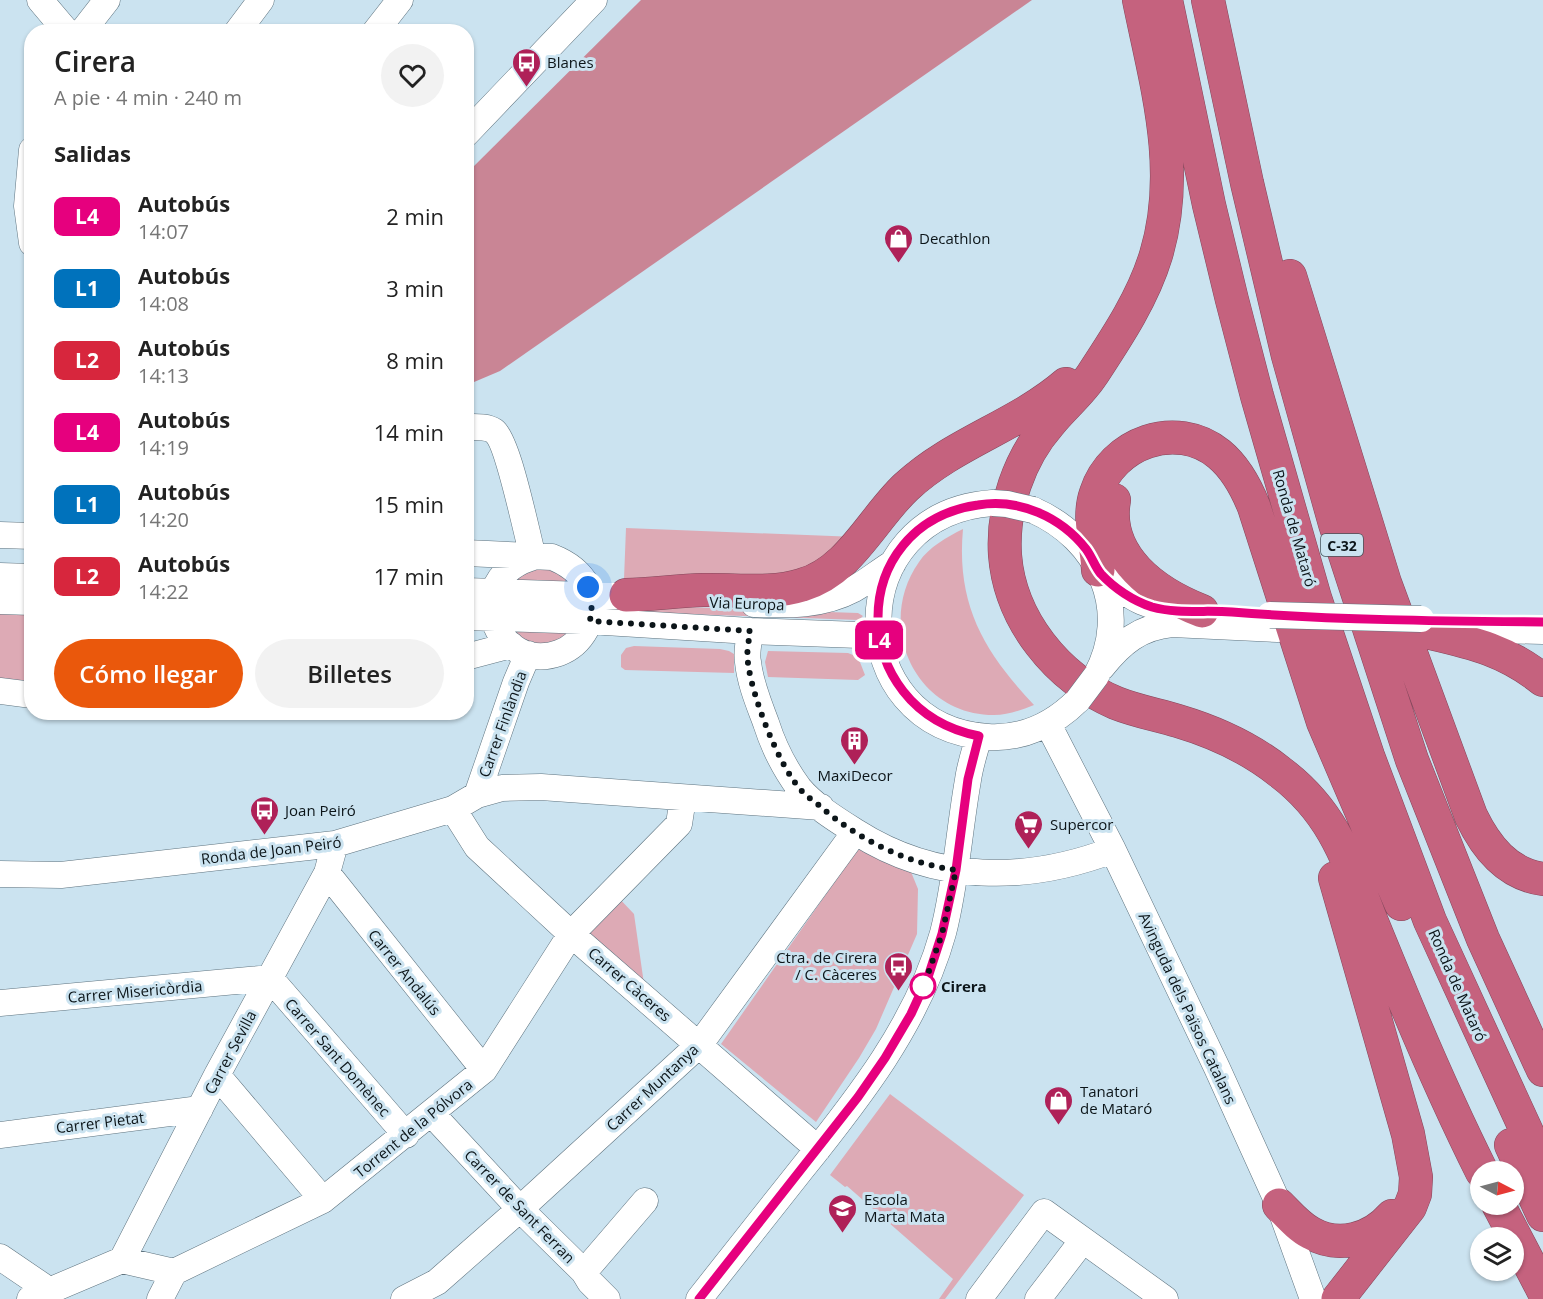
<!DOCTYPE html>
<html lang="es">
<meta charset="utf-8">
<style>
body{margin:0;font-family:"Open Sans",sans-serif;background:#f2f2f2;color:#222;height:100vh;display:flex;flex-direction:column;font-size:22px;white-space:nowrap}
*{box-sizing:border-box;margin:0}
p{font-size:20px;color:#767676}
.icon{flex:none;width:33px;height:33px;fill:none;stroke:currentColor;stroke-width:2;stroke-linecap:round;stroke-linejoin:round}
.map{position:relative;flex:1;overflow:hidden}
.side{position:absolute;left:24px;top:24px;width:450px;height:696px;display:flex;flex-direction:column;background:#fff;border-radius:24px;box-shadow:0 2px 4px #0004}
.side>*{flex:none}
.badge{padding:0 12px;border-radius:9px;font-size:21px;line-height:39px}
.needle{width:39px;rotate:96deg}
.fabs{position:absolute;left:1470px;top:1161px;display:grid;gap:12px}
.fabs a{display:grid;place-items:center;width:54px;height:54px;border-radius:50%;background:#fff;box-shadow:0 2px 4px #0004;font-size:30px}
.you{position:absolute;width:30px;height:30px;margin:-15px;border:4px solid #fff;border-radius:50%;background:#1a73e8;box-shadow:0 0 0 9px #1a73e833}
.map>.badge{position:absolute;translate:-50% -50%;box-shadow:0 0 0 3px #fff}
h2{padding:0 30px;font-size:22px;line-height:54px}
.round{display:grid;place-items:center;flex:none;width:63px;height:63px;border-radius:32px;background:#f2f2f2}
.overview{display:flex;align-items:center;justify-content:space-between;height:102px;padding:0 30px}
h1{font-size:28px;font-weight:600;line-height:45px}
.primary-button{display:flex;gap:12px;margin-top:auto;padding:12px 30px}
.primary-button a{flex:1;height:69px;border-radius:36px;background:#ea580c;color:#fff;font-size:24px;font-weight:600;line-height:69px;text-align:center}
.primary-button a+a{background:#f2f2f2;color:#222}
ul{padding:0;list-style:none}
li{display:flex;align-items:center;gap:18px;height:72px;padding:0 30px}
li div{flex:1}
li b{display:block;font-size:22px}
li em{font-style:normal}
li .badge{min-width:66px;font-weight:700;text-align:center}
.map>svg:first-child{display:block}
.green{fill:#ddaab5}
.forest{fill:#c98595}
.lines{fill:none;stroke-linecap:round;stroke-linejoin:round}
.minor-casing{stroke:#5e737f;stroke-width:27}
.highway-casing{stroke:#84475b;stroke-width:34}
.minor{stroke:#fff;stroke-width:26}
.highway{stroke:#c5627e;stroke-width:33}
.minor-bridge-casing{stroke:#5e737f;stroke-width:27;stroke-linecap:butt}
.minor-bridge{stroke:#fff;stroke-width:26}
.line-casing{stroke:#fff;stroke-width:14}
.line{stroke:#e6007e;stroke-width:9}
.walk{stroke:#0c1519;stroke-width:6;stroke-dasharray:0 10.8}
.stop-dot{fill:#fff;stroke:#e6007e;stroke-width:3}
.labels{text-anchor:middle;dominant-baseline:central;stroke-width:6;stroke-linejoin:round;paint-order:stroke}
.shield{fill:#cbe3f0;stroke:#45535a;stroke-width:1.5}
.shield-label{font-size:14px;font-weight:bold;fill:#0c1519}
.poi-label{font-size:15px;fill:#0c1519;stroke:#cbe3f0;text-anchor:start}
.street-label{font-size:15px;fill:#0c1519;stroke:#cbe3f0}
.stop-label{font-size:15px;font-weight:bold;fill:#0c1519;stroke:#cbe3f0;text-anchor:start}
</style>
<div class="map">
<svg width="1543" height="1299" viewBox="0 0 1543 1299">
<rect width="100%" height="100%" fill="#cbe3f0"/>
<path class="green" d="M626,528L857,537L837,559L777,583L624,579Z
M963,529C956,605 984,652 1034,705C1021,710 1008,715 994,715C914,715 875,624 919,562C929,547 947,537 963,529Z
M542,565L574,583H512L517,574Z
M600,604L858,613L863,616L859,620L604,611Z
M0,608L31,610V686L0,683Z
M512,627L572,629L556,644L525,643Z
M634,646L720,649L729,651L734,654V673L625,670L621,667V655L626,648Z
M768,651L848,653L858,657L865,675L858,680L768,677L765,662Z
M868,846L909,867L918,889L917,934L876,1029L859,1058L816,1122L721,1044L857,850Z
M616,895L634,914L644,984L584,929Z
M890,1094L1024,1195L945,1299H939L953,1279L847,1186L845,1187L830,1175Z"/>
<path class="forest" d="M641,0H1032L500,371L467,385V173Z"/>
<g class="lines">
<defs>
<path id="minor" d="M40,0L67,32
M82,32L107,0
M237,32L261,0
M375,32L400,0
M466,134L594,0
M32,150L27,206L32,243
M466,427C475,427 487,426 494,431C508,441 527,535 533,557
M993,503C841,513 841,727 988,737C1023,739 1054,724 1078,700
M1033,510C1099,539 1132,610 1096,676
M0,535L32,536
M466,553L552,557C583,569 603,597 586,629C580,640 570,649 559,653C496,675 459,579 533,557
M1100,573C1131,599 1150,611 1191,611
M0,576L32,577
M466,591L643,597
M0,601L32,602
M754,604C789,605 822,606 854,589C868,581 880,571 893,563
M466,617L589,621L750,631L859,635L869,639L881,649
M1447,629L1543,631
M750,631C749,641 746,653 748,662C750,683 759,704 766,723C773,745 785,769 799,788C814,806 837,820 856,832C936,883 1026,883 1113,850
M466,657L511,645
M1102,667C1121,643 1140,627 1172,624L1278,629
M0,691L32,695
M1048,724L1113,850L1217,1068L1279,1205L1313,1299
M477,795L516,682L528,654
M453,809L477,847L571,934L818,1149
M327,873L484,1070
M0,874L61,875L335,844L453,809L477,795L502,788L541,787L821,807
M0,1003L270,978L406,1135
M217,1075L323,1200
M432,1114L520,1209L584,1272L590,1282L607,1299
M0,1135L200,1109
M0,1257L50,1291L49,1299
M122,1260L217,1075L327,873L335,844
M584,1272L645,1201
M30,1299L122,1260L174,1272L323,1200L484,1070L571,934L679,824L683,798
M160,1299L174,1272
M404,1299L437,1282L520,1209L700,1044L855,832
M699,1299C733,1256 767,1213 801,1170C858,1099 918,1023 943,933C956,883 959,831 968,780C970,765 975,751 979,736
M979,1299L1044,1212L1165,1299
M1038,1299L1083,1240"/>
<path id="highway" d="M1139,0C1156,84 1182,169 1156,255C1143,298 1117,337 1092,375C1081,392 1063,407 1050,423C1019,458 1002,508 1005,555C1010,620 1057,678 1116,703C1136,711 1158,715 1178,721C1215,732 1250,748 1280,772C1332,811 1347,857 1369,915C1380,942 1391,969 1402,995C1427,1055 1453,1114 1482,1172
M1166,0L1209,205L1232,300L1257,396L1315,598L1368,756L1430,921L1543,1167
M1208,0L1247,183L1288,356L1335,524L1412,760L1483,939L1543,1070
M1290,276L1385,583L1471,816C1486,847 1507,874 1543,879
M1114,500C1104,557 1156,593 1202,611
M1098,570C1097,545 1087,518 1096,493C1112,443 1176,419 1219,454C1236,468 1246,487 1254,507L1323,722L1401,904
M626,595C652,594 678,591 703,590C737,589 770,595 802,585C849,572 872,519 906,487C953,443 1017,426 1066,384
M1430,633C1474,643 1507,651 1543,680
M1335,878L1408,1134L1416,1177L1415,1194L1410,1207L1338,1299
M1511,1145L1543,1215
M1498,1204L1543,1290
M1279,1205C1289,1215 1299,1227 1311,1233C1339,1249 1372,1239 1392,1216"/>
</defs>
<use href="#minor" class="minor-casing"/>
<use href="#highway" class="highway-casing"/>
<use href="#minor" class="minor"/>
<use href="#highway" class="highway"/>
<defs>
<path id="minor-bridge" d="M993,503L1007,504L1033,510
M1270,615L1421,619
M1078,700L1096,676"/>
</defs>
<use href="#minor-bridge" class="minor-bridge-casing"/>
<use href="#minor-bridge" class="minor-bridge"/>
</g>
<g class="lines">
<defs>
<path id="line" d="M699,1299L858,1097L885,1058L911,1014L928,977L942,934L956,870L968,779L979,736C844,709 845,524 978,505C1019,498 1061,517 1086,549C1092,557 1095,567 1101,574C1114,588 1133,601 1152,607C1177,614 1206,610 1232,612C1335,620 1439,621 1543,622"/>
</defs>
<use href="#line" class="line-casing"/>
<use href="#line" class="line"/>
<path class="walk" d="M588,587L592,604L590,621L750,631C749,641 746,653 748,663C752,696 778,764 800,789C806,796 814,801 821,807C859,840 906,863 956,870L942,934L923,988V986"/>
</g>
<defs>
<symbol id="bus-pin" viewBox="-11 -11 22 30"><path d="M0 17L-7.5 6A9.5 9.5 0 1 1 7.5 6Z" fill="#af2158" stroke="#cbe3f0"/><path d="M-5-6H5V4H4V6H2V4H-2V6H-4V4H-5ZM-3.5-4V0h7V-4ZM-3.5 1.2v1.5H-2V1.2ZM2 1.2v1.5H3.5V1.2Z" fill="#fff"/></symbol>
<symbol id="shop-pin" viewBox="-11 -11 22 30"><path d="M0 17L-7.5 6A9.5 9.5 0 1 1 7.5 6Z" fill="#af2158" stroke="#cbe3f0"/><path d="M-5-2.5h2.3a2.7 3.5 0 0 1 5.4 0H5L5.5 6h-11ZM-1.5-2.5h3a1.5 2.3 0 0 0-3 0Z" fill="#fff"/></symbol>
<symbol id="building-pin" viewBox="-11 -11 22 30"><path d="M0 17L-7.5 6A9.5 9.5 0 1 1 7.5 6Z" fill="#af2158" stroke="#cbe3f0"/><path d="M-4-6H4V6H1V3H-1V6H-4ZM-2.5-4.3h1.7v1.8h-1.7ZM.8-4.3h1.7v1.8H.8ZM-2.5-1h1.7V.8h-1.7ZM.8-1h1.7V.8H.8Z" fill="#fff"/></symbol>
<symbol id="supermarket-pin" viewBox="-11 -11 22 30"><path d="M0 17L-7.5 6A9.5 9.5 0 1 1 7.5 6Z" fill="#af2158" stroke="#cbe3f0"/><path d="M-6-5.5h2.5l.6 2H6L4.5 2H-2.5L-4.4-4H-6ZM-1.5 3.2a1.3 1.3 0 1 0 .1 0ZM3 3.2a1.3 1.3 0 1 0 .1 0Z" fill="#fff"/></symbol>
<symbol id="school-pin" viewBox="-11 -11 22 30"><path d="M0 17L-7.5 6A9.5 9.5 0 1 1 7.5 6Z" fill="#af2158" stroke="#cbe3f0"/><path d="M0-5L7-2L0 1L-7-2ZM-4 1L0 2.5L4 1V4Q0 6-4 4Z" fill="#fff"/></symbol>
</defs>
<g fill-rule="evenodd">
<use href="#bus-pin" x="510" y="46" width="33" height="45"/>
<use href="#shop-pin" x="882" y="222" width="33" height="45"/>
<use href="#building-pin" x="838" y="724" width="33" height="45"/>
<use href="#bus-pin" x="248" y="794" width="33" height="45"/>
<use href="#supermarket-pin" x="1012" y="808" width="33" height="45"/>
<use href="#bus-pin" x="882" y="950" width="33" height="45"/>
<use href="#shop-pin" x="1042" y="1084" width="33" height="45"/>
<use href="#school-pin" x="826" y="1192" width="33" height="45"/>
</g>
<circle class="stop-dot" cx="923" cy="986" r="12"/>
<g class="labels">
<rect class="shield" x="1321" y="534" width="42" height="22" rx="4.5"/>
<g class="shield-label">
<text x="1342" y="545">C-32</text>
</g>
<g class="poi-label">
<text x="547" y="62">Blanes</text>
<text x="919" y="238">Decathlon</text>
<text x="855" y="775" text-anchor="middle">MaxiDecor</text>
<text x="285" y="810">Joan Peiró</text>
<text x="1050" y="824">Supercor</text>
<text x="877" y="957" text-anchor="end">Ctra. de Cirera<tspan x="877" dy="17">/ C. Càceres</tspan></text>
<text x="1080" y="1091">Tanatori<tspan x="1080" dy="17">de Mataró</tspan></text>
<text x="864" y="1199">Escola<tspan x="864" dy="17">Marta Mata</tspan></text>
</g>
<g class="street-label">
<text transform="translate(1295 528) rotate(74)">Ronda de Mataró</text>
<text transform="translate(747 603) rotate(2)">Via Europa</text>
<text transform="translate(502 724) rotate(-70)">Carrer Finlàndia</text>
<text transform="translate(271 850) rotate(-7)">Ronda de Joan Peiró</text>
<text transform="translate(405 972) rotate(51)">Carrer Andalús</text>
<text transform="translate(630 984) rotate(41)">Carrer Càceres</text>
<text transform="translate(1458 985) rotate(66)">Ronda de Mataró</text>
<text transform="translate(135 991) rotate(-5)">Carrer Misericòrdia</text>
<text transform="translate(1188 1008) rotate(65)">Avinguda dels Països Catalans</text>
<text transform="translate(230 1052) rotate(-62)">Carrer Sevilla</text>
<text transform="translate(338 1057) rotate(49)">Carrer Sant Domènec</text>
<text transform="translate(652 1087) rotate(-43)">Carrer Muntanya</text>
<text transform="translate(100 1122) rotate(-7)">Carrer Pietat</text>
<text transform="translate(413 1128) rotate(-39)">Torrent de la Pólvora</text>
<text transform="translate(520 1206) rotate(46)">Carrer de Sant Ferran</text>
</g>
<g class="stop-label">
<text x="941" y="986">Cirera</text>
</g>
</g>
</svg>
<div class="fabs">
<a><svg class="needle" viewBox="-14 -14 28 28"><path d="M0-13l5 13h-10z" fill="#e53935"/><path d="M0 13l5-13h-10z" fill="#767676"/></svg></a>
<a><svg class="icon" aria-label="layers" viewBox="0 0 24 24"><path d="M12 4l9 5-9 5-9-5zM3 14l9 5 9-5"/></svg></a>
</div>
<div class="you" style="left:588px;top:587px"></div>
<b class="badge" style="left:879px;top:640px;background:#e6007e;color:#fff">L4</b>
<section class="side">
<div class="overview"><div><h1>Cirera</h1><p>A pie · 4 min · 240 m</p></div><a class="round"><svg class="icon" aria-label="heart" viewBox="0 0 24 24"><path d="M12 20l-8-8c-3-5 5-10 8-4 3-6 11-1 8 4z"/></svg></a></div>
<h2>Salidas</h2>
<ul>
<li><span class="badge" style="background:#e6007e;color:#fff">L4</span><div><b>Autobús</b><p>14:07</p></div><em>2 min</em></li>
<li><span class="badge" style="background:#0072bc;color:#fff">L1</span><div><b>Autobús</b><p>14:08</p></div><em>3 min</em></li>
<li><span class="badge" style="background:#d7263d;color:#fff">L2</span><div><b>Autobús</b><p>14:13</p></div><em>8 min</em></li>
<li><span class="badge" style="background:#e6007e;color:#fff">L4</span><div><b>Autobús</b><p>14:19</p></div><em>14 min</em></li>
<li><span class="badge" style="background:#0072bc;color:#fff">L1</span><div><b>Autobús</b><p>14:20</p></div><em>15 min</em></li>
<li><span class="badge" style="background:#d7263d;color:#fff">L2</span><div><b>Autobús</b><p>14:22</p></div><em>17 min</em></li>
</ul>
<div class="primary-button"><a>Cómo llegar</a><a>Billetes</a></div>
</section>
</div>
